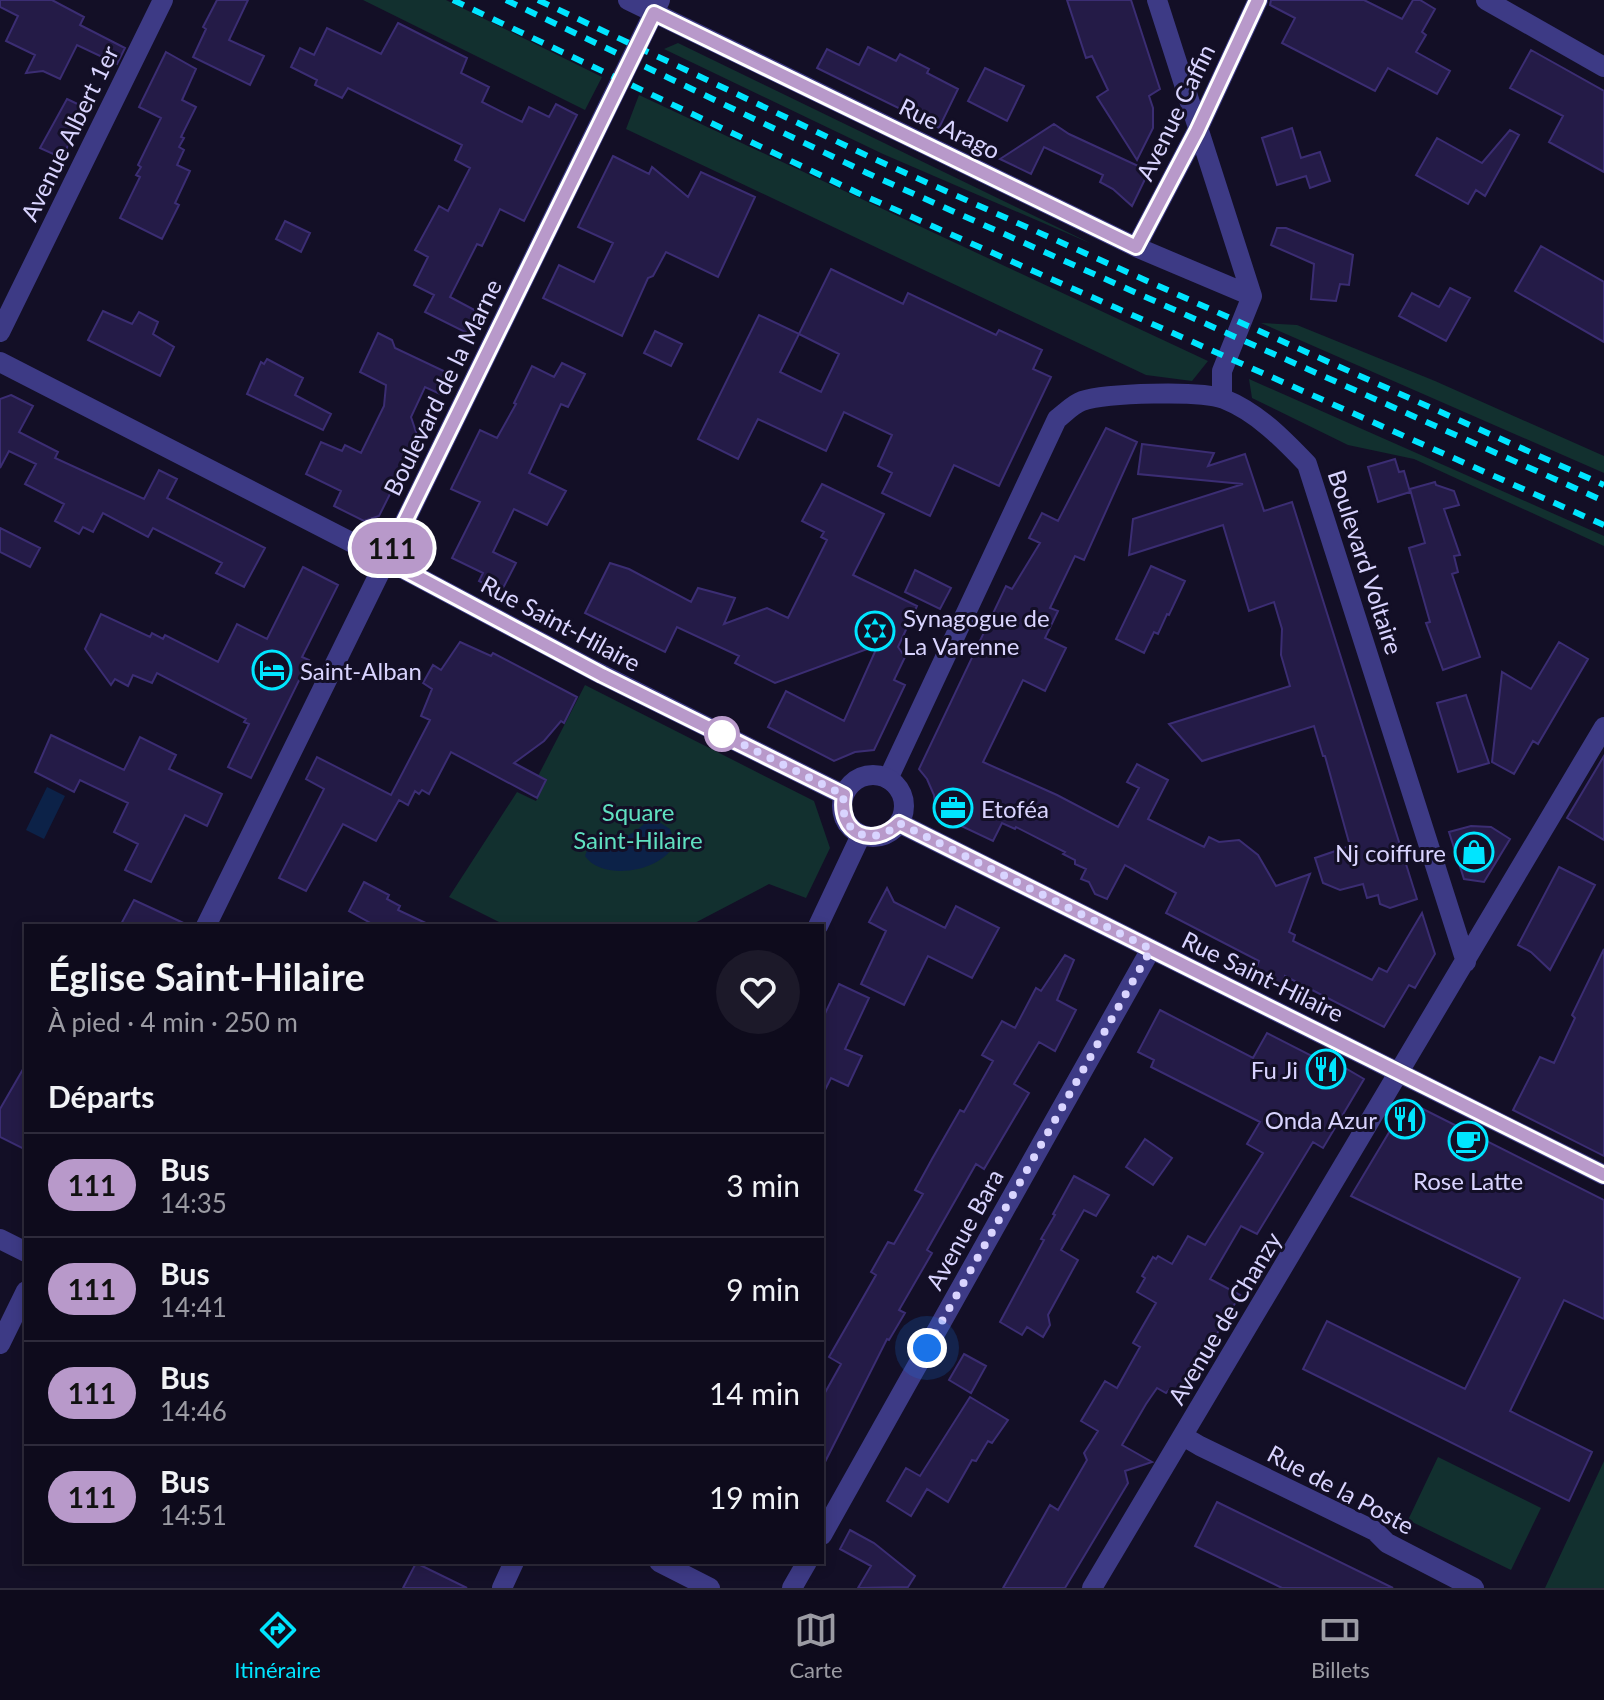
<!DOCTYPE html>
<html lang="fr">
<meta charset="utf-8">
<style>
body{margin:0;font-family:Lato,sans-serif;background:#1c1929;color:#f1f3f6;height:100vh;display:flex;flex-direction:column;font-size:30px;white-space:nowrap}
*{box-sizing:border-box;margin:0}
p{font-size:26px;color:#9b9ba3}
.icon{flex:none;width:44px;height:44px;fill:none;stroke:currentColor;stroke-width:2;stroke-linecap:round;stroke-linejoin:round}
.map{position:relative;flex:1;overflow:hidden}
.drawer{position:absolute;left:24px;top:924px;width:800px;height:640px;display:flex;flex-direction:column;background:#0e0b1c;border-radius:0px;box-shadow:0 4px 12px #0003,0 0 0 2px #2e2b3b}
.drawer>*{flex:none}
.badge{padding:0 16px;border-radius:26px;font-size:28px;line-height:52px}
.you{position:absolute;width:40px;height:40px;margin:-20px;border:6px solid #fff;border-radius:50%;background:#1a73e8;box-shadow:0 0 0 12px #1a73e833}
.map>.badge{position:absolute;translate:-50% -50%;box-shadow:0 0 0 4px #fff}
h2{padding:0 24px;font-size:30px;line-height:72px}
.round{display:grid;place-items:center;flex:none;width:84px;height:84px;border-radius:42px;background:#1c1929}
.head{display:flex;align-items:center;justify-content:space-between;height:136px;padding:0 24px}
h1{font-size:38px;font-weight:700;line-height:60px}
ul{padding:0;list-style:none}
li{display:flex;align-items:center;gap:24px;height:104px;padding:0 24px;border-top:2px solid #2e2b3b}
li div{flex:1}
li b{display:block;font-size:30px}
li em{font-style:normal}
li .badge{min-width:88px;font-weight:700;text-align:center}
.menu{display:flex;justify-content:space-around;align-items:center;height:112px;border-top:2px solid #2e2b3b;background:#0e0b1c;font-size:22px;color:#9b9ba3}
.menu a{display:grid;justify-items:center;gap:4px}
.menu .current{color:#00e5ff}
.map>svg:first-child{display:block}
.green{fill:#12302f}
.water{fill:#0c2248}
.building{fill:#241b47;stroke:#3b2d73;stroke-width:2;fill-rule:evenodd}
.lines{fill:none;stroke-linecap:round;stroke-linejoin:round}
.minor{stroke:#3d3a85;stroke-width:20}
.tertiary{stroke:#3d3a85;stroke-width:20}
.rail{stroke:#00e5ff;stroke-width:6;stroke-dasharray:12 10;stroke-linecap:butt}
.line-casing{stroke:#fff;stroke-width:18}
.line{stroke:#b899ca;stroke-width:12}
.walk{stroke:#d9d4ff;stroke-width:8;stroke-dasharray:0 14.4}
.stop-dot{fill:#fff;stroke:#b899ca;stroke-width:4}
.labels{text-anchor:middle;dominant-baseline:central;stroke-width:6;stroke-linejoin:round;paint-order:stroke}
.street-label{font-size:24px;fill:#d9d4ff;stroke:#130f26}
.poi-label{font-size:24px;fill:#d9d4ff;stroke:#130f26;text-anchor:start}
.park-label{font-size:24px;fill:#5fe0c0;stroke:#130f26}
</style>
<div class="map">
<svg width="1604" height="1588" viewBox="0 0 1604 1588">
<rect width="100%" height="100%" fill="#130f26"/>
<path class="green" d="M363,0H446L602,77L585,110Z
M678,43L1092,244L883,154L664,49Z
M639,95L1208,361L1192,381L1146,375L626,129Z
M1261,323L1297,325L1435,381L1604,456V473Z
M1249,379L1604,536V546L1414,459L1348,445L1252,398Z
M585,685L814,801L830,848L806,898L769,884L689,926H507L449,897L517,792L536,801L546,780L538,776Z
M1438,1457L1541,1508L1511,1570L1408,1520Z
M1604,1461V1588H1545Z"/>
<path class="water" d="M47,787L65,796L44,839L26,830Z
M646,822H659L670,829L675,842C665,872 602,882 585,856L589,844C617,836 621,845 646,822Z"/>
<path class="building" d="M0,0H52L84,17L80,25L125,48L117,64L77,45L60,79L43,71L26,73L35,55L6,41L18,16L0,7Z
M217,0H248L229,40L264,56L250,85L193,57L206,29L203,27Z
M1067,0H1131L1160,89L1149,96L1153,108V128L1137,160L1097,97L1108,90L1092,56L1086,58Z
M1271,0H1364L1402,19L1413,0H1420L1435,9L1422,32L1426,35L1416,52L1450,71L1437,94L1388,68L1375,91L1282,43L1295,18L1270,5Z
M398,23L467,58L461,73L489,87L482,102L522,122L529,107L549,117L556,104L577,115L524,221L500,209L482,246L477,244L450,297L480,313L469,334L425,312L434,295L414,285L428,257L415,250L439,206L448,211L470,168L455,160L462,145L348,88L342,98L315,85L317,80L291,67L300,48L314,55L327,28L381,54Z
M868,47L896,61L900,54L929,69L927,73L958,89L939,128L817,68L827,49L859,65Z
M1531,50L1604,91V172L1549,142L1563,116L1510,88Z
M166,52L196,69L182,100L196,107L181,137L184,138L179,147L184,150L177,165L190,171L175,203L179,205L162,239L120,218L140,177L136,175L141,167L138,165L161,118L139,107Z
M985,68L1024,86L1007,121L968,101Z
M67,99L86,108L62,158L40,148Z
M1054,124L1069,134L1149,171L1132,206L1113,189L1100,182L1103,175L1044,147L1031,174L1000,159Z
M1292,128L1301,158L1320,152L1330,181L1310,188L1306,176L1277,185L1262,138Z
M1510,130L1519,135L1485,196L1476,190L1468,204L1416,175L1437,138L1482,163Z
M613,156L649,174L652,167L688,197L701,172L755,197L718,277L666,252L653,276L648,278L622,336L543,298L559,265L594,282L613,243L578,227Z
M285,221L310,233L301,252L276,239Z
M1277,228H1286L1353,255L1349,285L1340,284L1336,301L1311,299L1314,264L1271,245Z
M1541,246L1604,282V342L1515,291Z
M831,269L903,304L908,293L996,335L999,330L1042,350L1033,369L1051,377L999,486L954,465L930,516L882,493L892,473L878,466L892,435L844,412L826,451L758,419L738,459L698,439L759,315L799,334ZM799,334L839,354L821,392L780,372Z
M1450,288L1470,298L1446,341L1399,316L1412,293L1439,307Z
M103,311L132,324L139,312L158,322L153,334L174,347L160,376L88,340Z
M655,331L682,344L671,366L644,353Z
M378,333L392,340L395,348L450,374L440,394L425,387L411,417L418,438L379,516L364,521L334,506L341,491L306,474L321,442L342,451L345,445L361,453L384,406L386,385L360,372Z
M267,359L303,378L295,395L331,414L323,430L247,394L261,362L264,364Z
M562,363L585,374L568,407L561,404L529,473L566,491L547,525L514,509L493,552L516,563L501,592L479,581L483,573L452,558L480,502L451,489L480,430L497,438L516,404L514,403L532,366L554,377Z
M11,395L33,406L19,432L58,452L55,458L144,499L159,470L177,479L167,498L265,548L244,587L216,573L222,563L153,528L148,537L103,513L93,532L83,527L79,534L55,521L64,504L25,484L36,464L9,451L0,468V399Z
M1106,428L1137,442L1084,560L1075,556L1050,608L1058,611L1045,638L1066,648L1045,691L1023,680L983,762L1057,795L1118,827L1139,788L1127,782L1137,764L1168,780L1148,819L1204,847L1209,837L1219,842L1239,840L1258,855L1276,886L1310,874L1289,932L1295,935L1293,941L1372,980L1379,968L1387,972L1422,913L1435,954L1415,988L1409,985L1384,1027L1285,976L1282,988L1254,974L1259,961L1166,913L1176,893L1125,865L1107,899L1095,894L1089,882L1081,879L1086,869L1075,864V860L1063,854L1065,852L1016,827L1015,829L1002,823L993,841L936,814L934,795L927,779L919,769L1006,586L1012,589L1040,543L1029,538L1042,513L1058,521Z
M1142,444L1214,453L1208,466L1245,454L1264,511L1292,502L1417,899L1390,908L1380,904L1378,895L1367,898L1363,884L1340,890L1323,883L1315,858L1350,846L1325,756H1323L1314,726L1202,761L1169,724L1290,686L1281,655L1282,629L1274,602L1249,611L1223,525L1129,555L1133,519L1243,484L1138,474Z
M1395,459L1399,472L1404,471L1410,492L1378,502L1368,467Z
M1435,482L1436,485L1454,491L1459,505L1444,509L1460,555L1454,556L1458,572L1452,574L1480,657L1443,670L1426,623L1430,622L1409,548L1425,543L1410,489Z
M822,484L884,514L853,575L917,606L898,647L905,657L894,680L905,685L874,750L855,752L834,761L768,727L786,691L844,721L878,645L775,683L735,663L739,656L677,627L665,652L585,613L610,563L629,569L691,602L698,588L735,598L724,624L767,608L788,618L827,540L821,537L824,532L802,521Z
M0,528L40,548L30,567L0,552Z
M1151,566L1185,581L1169,615L1167,614L1158,634L1154,632L1144,653L1116,639Z
M303,567L338,585L302,657L309,660L251,778L228,767L249,724L244,722L246,719L157,673L152,683L133,675L128,686L115,679L111,685L85,649L101,614L150,637L152,633L163,639L165,635L218,662L237,624L267,639Z
M915,570L951,588L940,609L905,592Z
M460,642L491,656L493,653L577,697L564,723L561,721L544,741L514,763L546,780L537,798L451,752L429,794L422,790L419,794L415,791L408,805L399,800L376,841L343,824L306,891L279,878L324,789L306,779L317,757L391,795L430,720L421,716L432,689L423,683L433,665L441,670Z
M1559,642L1588,659L1538,744L1533,741L1514,774L1492,762L1502,672L1531,689Z
M1466,695L1489,763L1458,772L1437,703Z
M51,735L124,770L140,737L176,755L169,769L222,794L207,826L185,815L151,882L125,870L138,844L114,832L128,803L80,780L74,792L35,772Z
M1604,756V840L1567,818Z
M1471,826L1491,827L1510,839L1484,882L1464,879L1449,832Z
M1559,867L1595,885L1550,970L1531,952L1518,945Z
M364,882L389,895L387,899L400,906L398,910L432,926H376L349,911Z
M887,888L894,902L945,928L956,906L999,928L972,978L928,956L904,1005L861,984L886,931L869,922Z
M134,900L190,926H120Z
M1604,949V1156L1513,1110L1540,1057L1554,1063L1575,1018L1572,1015Z
M1065,955L1074,960L1057,1000L1076,1010L1055,1051L1039,1042L1014,1084L1029,1093L984,1169L976,1164L927,1250L932,1253L899,1310L905,1313L889,1340L887,1339L822,1468V1398L841,1364L829,1357L876,1275L871,1272L888,1242L894,1244L923,1194L915,1190L932,1159L960,1110L964,1112L993,1061L982,1055L1002,1021L1015,1028L1036,988L1041,991Z
M839,984L869,998L845,1049L862,1056L848,1086L831,1078L822,1096V1020Z
M1160,1010L1253,1058L1267,1033L1343,1072L1345,1068L1364,1079L1323,1148L1313,1142L1257,1234L1241,1226L1210,1279L1240,1295L1180,1396L1169,1390L1166,1393L1157,1388L1146,1404L1122,1445L1152,1462L1125,1471L1128,1483L1065,1588H1003L1050,1505L1058,1510L1087,1460L1084,1453L1098,1431L1081,1421L1105,1381L1117,1388L1140,1347L1133,1343L1156,1303L1137,1292L1145,1278L1142,1276L1153,1257L1156,1259L1158,1256L1172,1264L1188,1236L1205,1245L1263,1153L1247,1144L1260,1122L1151,1067L1154,1060L1138,1052Z
M26,1064V1150L0,1137V1109Z
M1417,1106L1604,1200V1319L1564,1300L1510,1411L1592,1452L1569,1501L1303,1369L1327,1321L1465,1389L1520,1278L1351,1196L1403,1109Z
M1145,1139L1172,1158L1153,1185L1126,1167Z
M1074,1176L1109,1195L1096,1216L1084,1210L1061,1250L1078,1260L1048,1315L1050,1325L1043,1337L1027,1327L1022,1335L1000,1322L1044,1240L1041,1239L1055,1215L1053,1214Z
M964,1354L986,1366L971,1393L949,1380Z
M970,1397L1008,1420L992,1443L988,1441L976,1461L972,1460L948,1502L927,1489L911,1516L887,1501L906,1468L920,1476Z
M1217,1502L1393,1588H1282L1195,1546Z
M850,1530L874,1543L915,1576L908,1587L858,1588L871,1566L840,1549Z
M416,1563L467,1588H403Z"/>
<g class="lines">
<path class="minor" d="M628,0L1136,247L1252,296
M1157,0L1252,296L1222,371V398
M1486,0L1604,67
M1136,247L1197,131L1258,0
M0,332L163,0
M0,362L386,560L206,926
M888,779L1057,419C1064,414 1073,404 1082,401C1106,393 1201,390 1224,399C1257,412 1283,439 1307,464L1466,962
M818,926L861,835
M0,1239L26,1252
M0,1344L26,1291
M1183,1436L1200,1446L1375,1531L1387,1543L1474,1588
M822,1535L1151,949
M659,1562L710,1588
M502,1588L514,1562
M792,1588L807,1562
M1092,1588L1604,727"/>
<path class="tertiary" d="M660,0L386,560L595,671L844,795
M842 806a31 31 0 1 1 62 0a31 31 0 1 1-62 0Z
M899,823L1604,1175"/>
<path class="rail" d="M453,0L858,193L1604,525
M506,0L867,173L1604,501
M538,0L872,158L1604,485"/>
</g>
<g class="lines">
<defs>
<path id="line" d="M1258,0L1197,131L1136,247L654,13L386,560L602,675L844,795C837,834 873,849 899,823L1604,1175"/>
</defs>
<use href="#line" class="line-casing"/>
<use href="#line" class="line"/>
<path class="walk" d="M722,734L714,730L844,795C837,834 873,849 899,823L1151,949L927,1348"/>
</g>
<defs>
<symbol id="synagogue-ring" viewBox="-11 -11 22 22"><circle r="9.5" fill="#130f26" stroke="#00e5ff" stroke-width="1.5"/><path d="M0-6.5L5.6 3.2H-5.6ZM0 6.5L5.6-3.2H-5.6Z" fill="#00e5ff"/></symbol>
<symbol id="hotel-ring" viewBox="-11 -11 22 22"><circle r="9.5" fill="#130f26" stroke="#00e5ff" stroke-width="1.5"/><path d="M-6-4.5h1.5V1H6V5H4.5V3h-9V5H-6ZM-4 0a1.8 1.8 0 1 1 3.6 0ZM.5 0V-2.5h3Q6-2.5 6 0Z" fill="#00e5ff"/></symbol>
<symbol id="office-ring" viewBox="-11 -11 22 22"><circle r="9.5" fill="#130f26" stroke="#00e5ff" stroke-width="1.5"/><path d="M-6-3h4V-5.5h4V-3h4V5H-6ZM-1-4.5V-3h2v-1.5ZM-6 0V1H6V0Z" fill="#00e5ff"/></symbol>
<symbol id="shop-ring" viewBox="-11 -11 22 22"><circle r="9.5" fill="#130f26" stroke="#00e5ff" stroke-width="1.5"/><path d="M-5-2.5h2.3a2.7 3.5 0 0 1 5.4 0H5L5.5 6h-11ZM-1.5-2.5h3a1.5 2.3 0 0 0-3 0Z" fill="#00e5ff"/></symbol>
<symbol id="restaurant-ring" viewBox="-11 -11 22 22"><circle r="9.5" fill="#130f26" stroke="#00e5ff" stroke-width="1.5"/><path d="M-5-6h1v4h1v-4h1v4h1v-4h1v5L-1.5 .5V6h-2V.5L-5-1ZM5-6V6H3V1.5H1.5Q1.5-4 5-6Z" fill="#00e5ff"/></symbol>
<symbol id="cafe-ring" viewBox="-11 -11 22 22"><circle r="9.5" fill="#130f26" stroke="#00e5ff" stroke-width="1.5"/><path d="M-5.5-4.5H6V0H3Q3 3.5 0 3.5H-2.5Q-5.5 3.5-5.5 0ZM3-3.2v2h1.7v-2ZM-6 4.5H4V6H-6Z" fill="#00e5ff"/></symbol>
</defs>
<g fill-rule="evenodd">
<use href="#synagogue-ring" x="853" y="609" width="44" height="44"/>
<use href="#hotel-ring" x="250" y="648" width="44" height="44"/>
<use href="#office-ring" x="931" y="786" width="44" height="44"/>
<use href="#shop-ring" x="1452" y="830" width="44" height="44"/>
<use href="#restaurant-ring" x="1304" y="1047" width="44" height="44"/>
<use href="#restaurant-ring" x="1383" y="1097" width="44" height="44"/>
<use href="#cafe-ring" x="1446" y="1119" width="44" height="44"/>
</g>
<circle class="stop-dot" cx="722" cy="734" r="16"/>
<g class="labels">
<g class="street-label">
<text transform="translate(1175 112) rotate(-64)">Avenue Caffin</text>
<text transform="translate(950 128) rotate(26)">Rue Arago</text>
<text transform="translate(69 133) rotate(-64)">Avenue Albert 1er</text>
<text transform="translate(442 387) rotate(-64)">Boulevard de la Marne</text>
<text transform="translate(1366 562) rotate(72)">Boulevard Voltaire</text>
<text transform="translate(561 623) rotate(28)">Rue Saint-Hilaire</text>
<text transform="translate(1263 976) rotate(26)">Rue Saint-Hilaire</text>
<text transform="translate(964 1229) rotate(-61)">Avenue Bara</text>
<text transform="translate(1224 1318) rotate(-59)">Avenue de Chanzy</text>
<text transform="translate(1341 1489) rotate(28)">Rue de la Poste</text>
</g>
<g class="poi-label">
<text x="903" y="617">Synagogue de<tspan x="903" dy="28">La Varenne</tspan></text>
<text x="300" y="670">Saint-Alban</text>
<text x="981" y="808">Etoféa</text>
<text x="1446" y="852" text-anchor="end">Nj coiffure</text>
<text x="1298" y="1069" text-anchor="end">Fu Ji</text>
<text x="1377" y="1119" text-anchor="end">Onda Azur</text>
<text x="1468" y="1180" text-anchor="middle">Rose Latte</text>
</g>
<g class="park-label">
<text x="638" y="811">Square<tspan x="638" dy="28">Saint-Hilaire</tspan></text>
</g>
</g>
</svg>
<div class="you" style="left:927px;top:1348px"></div>
<b class="badge" style="left:392px;top:548px;background:#b899ca;color:#111">111</b>
<section class="drawer">
<div class="head"><div><h1>Église Saint-Hilaire</h1><p>À pied · 4 min · 250 m</p></div><a class="round"><svg class="icon" aria-label="heart" viewBox="0 0 24 24"><path d="M12 20l-8-8c-3-5 5-10 8-4 3-6 11-1 8 4z"/></svg></a></div>
<h2>Départs</h2>
<ul>
<li><span class="badge" style="background:#b899ca;color:#111">111</span><div><b>Bus</b><p>14:35</p></div><em>3 min</em></li>
<li><span class="badge" style="background:#b899ca;color:#111">111</span><div><b>Bus</b><p>14:41</p></div><em>9 min</em></li>
<li><span class="badge" style="background:#b899ca;color:#111">111</span><div><b>Bus</b><p>14:46</p></div><em>14 min</em></li>
<li><span class="badge" style="background:#b899ca;color:#111">111</span><div><b>Bus</b><p>14:51</p></div><em>19 min</em></li>
</ul>
</section>
</div>
<nav class="menu">
<a class="current"><svg class="icon" aria-label="directions" viewBox="0 0 24 24"><path d="M12 3l9 9-9 9-9-9zM9 14v-3h6M13 9l2 2-2 2"/></svg>Itinéraire</a>
<a><svg class="icon" aria-label="map" viewBox="0 0 24 24"><path d="M3 6l6-2 6 2 6-2v14l-6 2-6-2-6 2zM9 4v14M15 6v14"/></svg>Carte</a>
<a><svg class="icon" aria-label="tickets" viewBox="0 0 24 24"><path d="M3 7h18v10H3zM15 7v10"/></svg>Billets</a>
</nav>
